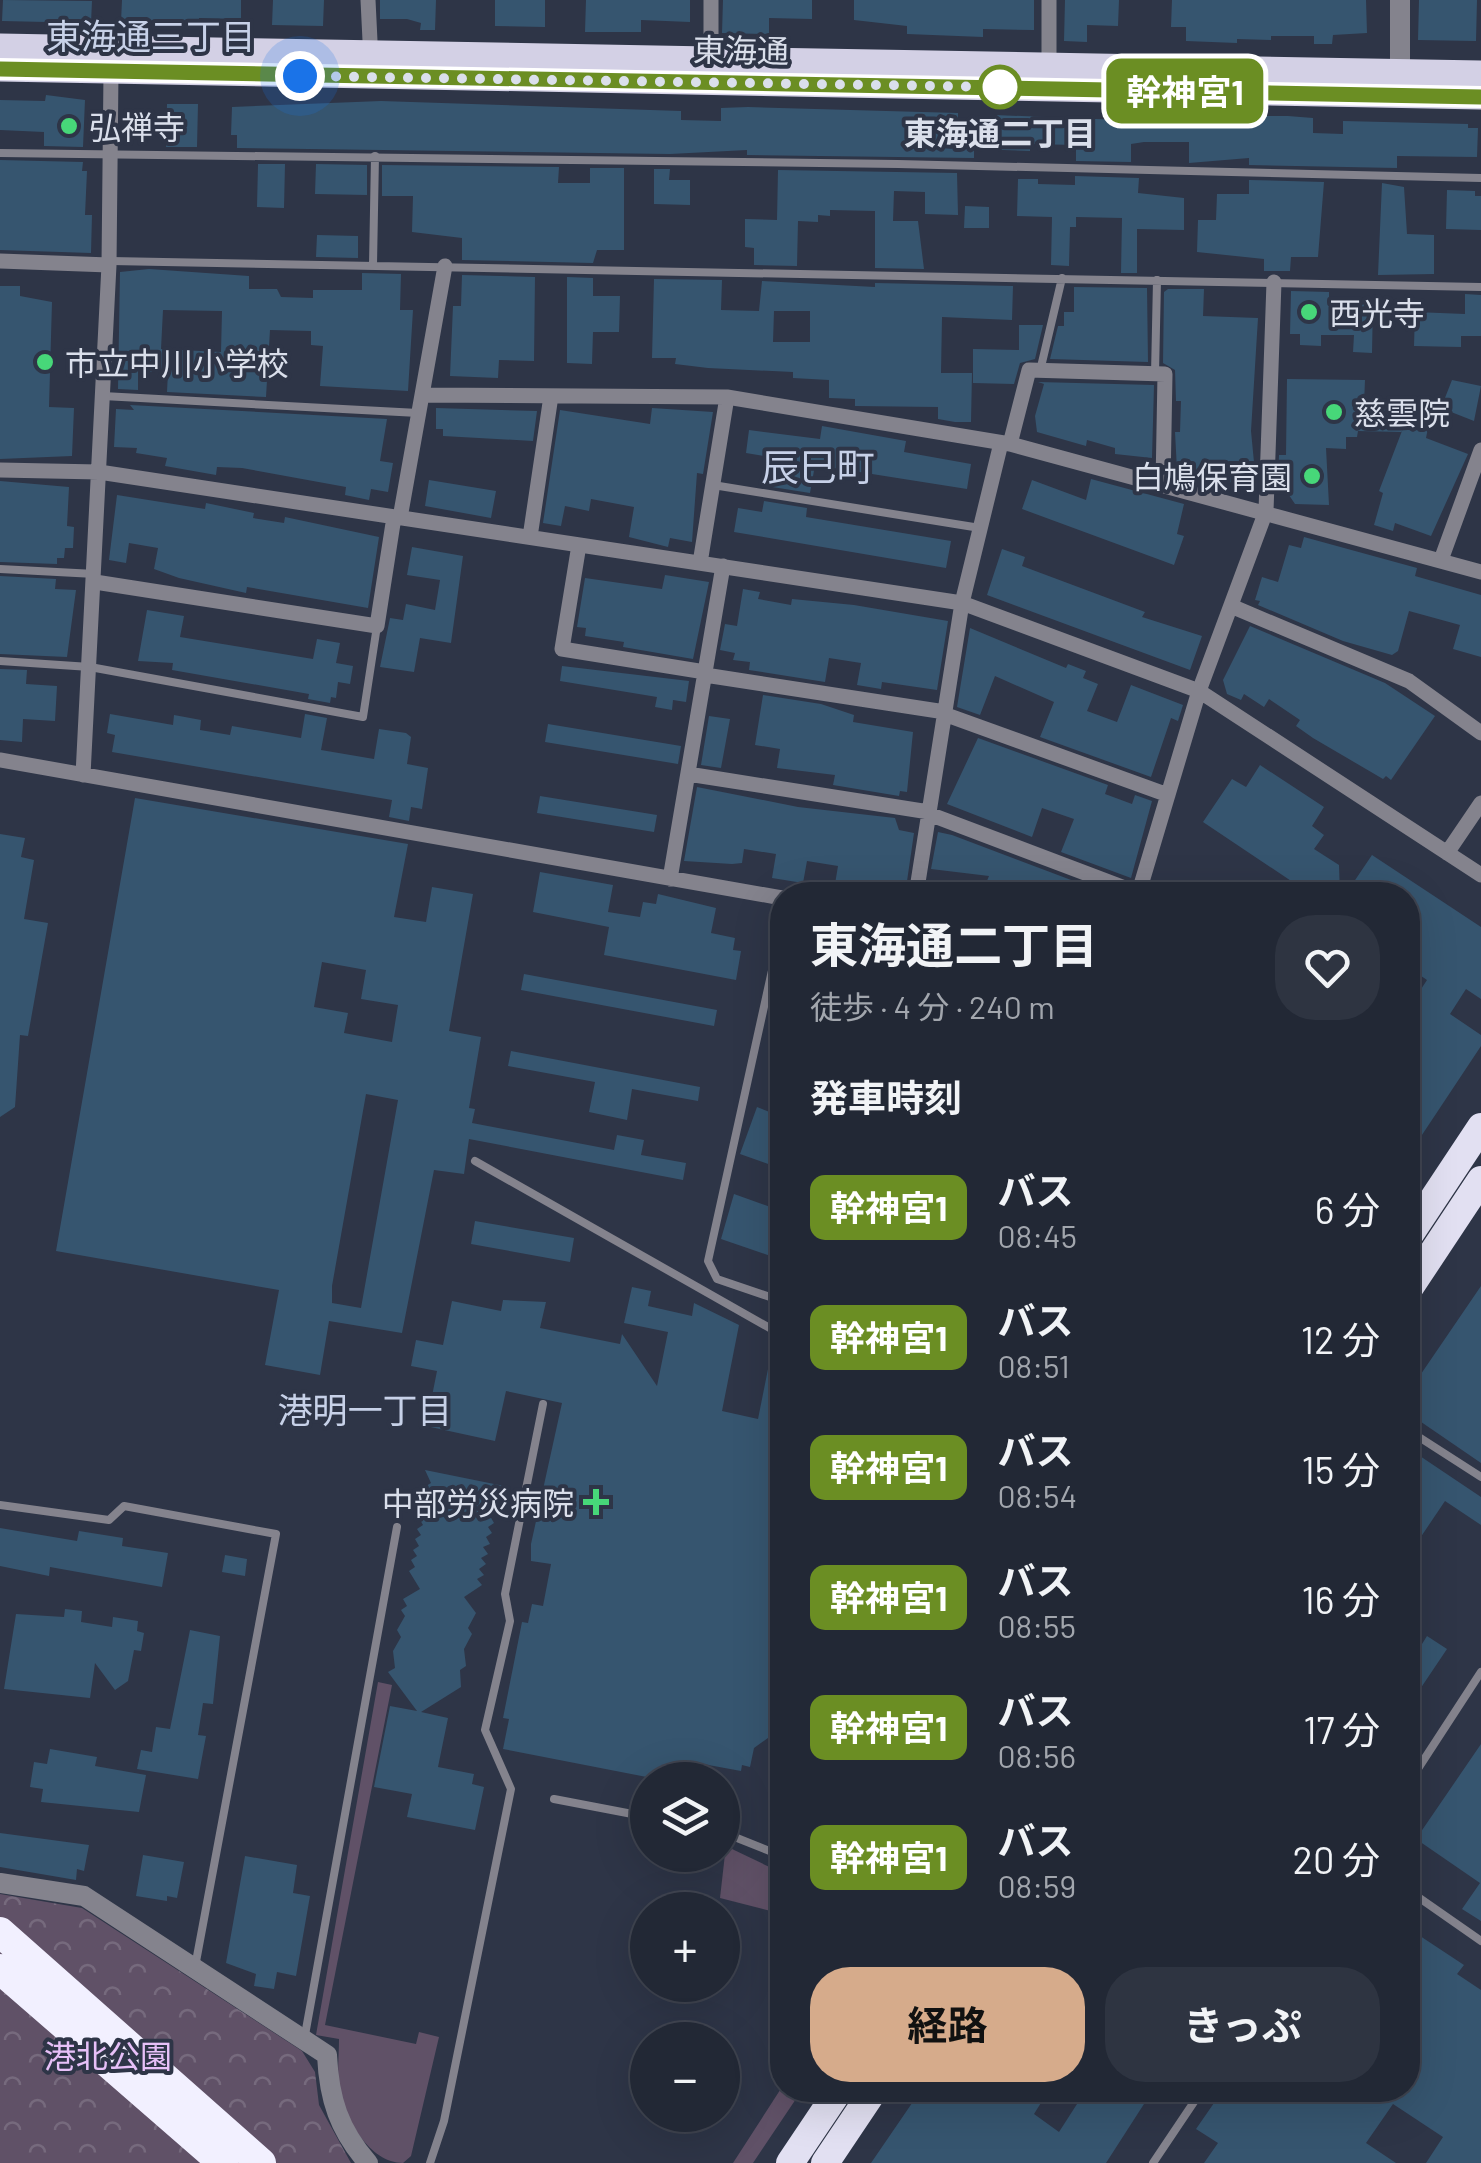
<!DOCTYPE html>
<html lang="ja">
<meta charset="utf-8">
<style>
body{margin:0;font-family:Barlow,"Noto Sans JP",sans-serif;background:#2e3441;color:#f1f3f6;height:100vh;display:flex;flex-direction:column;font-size:38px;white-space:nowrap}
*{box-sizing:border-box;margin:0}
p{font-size:32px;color:#a2a6ad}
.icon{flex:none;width:55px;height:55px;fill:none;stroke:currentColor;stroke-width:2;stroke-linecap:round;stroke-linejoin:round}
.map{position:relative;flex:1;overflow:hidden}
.panel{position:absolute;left:770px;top:882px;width:650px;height:1220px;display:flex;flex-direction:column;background:#222835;border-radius:40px;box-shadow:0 10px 40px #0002,0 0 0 2px #3f4450}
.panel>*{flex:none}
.badge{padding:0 20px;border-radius:15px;font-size:35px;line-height:65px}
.tools{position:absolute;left:630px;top:1762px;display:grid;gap:20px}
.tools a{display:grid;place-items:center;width:110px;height:110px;border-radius:50%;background:#222835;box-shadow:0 10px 40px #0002,0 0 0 2px #3f4450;font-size:50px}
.you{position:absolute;width:50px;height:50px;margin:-25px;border:8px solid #fff;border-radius:50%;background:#1a73e8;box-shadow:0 0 0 15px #1a73e833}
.map>.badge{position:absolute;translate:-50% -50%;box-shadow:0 0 0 5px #fff}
h2{padding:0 40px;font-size:38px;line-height:90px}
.round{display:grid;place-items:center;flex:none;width:105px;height:105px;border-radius:40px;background:#2e3441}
.headline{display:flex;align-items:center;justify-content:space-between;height:170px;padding:0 40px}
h1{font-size:48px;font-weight:700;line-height:75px}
.cta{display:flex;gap:20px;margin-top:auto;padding:20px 40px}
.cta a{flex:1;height:115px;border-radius:40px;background:#d6ab8b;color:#111;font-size:40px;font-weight:700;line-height:115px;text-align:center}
.cta a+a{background:#2e3441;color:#f1f3f6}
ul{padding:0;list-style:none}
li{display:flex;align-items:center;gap:30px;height:130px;padding:0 40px}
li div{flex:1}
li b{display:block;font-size:38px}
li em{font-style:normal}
li .badge{min-width:110px;font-weight:700;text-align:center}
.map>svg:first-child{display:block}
.green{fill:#605167}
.park{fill:url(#park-crowns)}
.building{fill:#36556f;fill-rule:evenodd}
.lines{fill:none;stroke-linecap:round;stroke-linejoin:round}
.service{stroke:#84838d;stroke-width:8}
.minor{stroke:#84838d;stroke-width:15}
.tertiary{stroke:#84838d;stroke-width:20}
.primary{stroke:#d3d0e5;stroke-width:25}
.trunk{stroke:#e2e0f2;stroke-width:28}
.motorway{stroke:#f2f0ff;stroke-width:30}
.line-casing{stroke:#fff;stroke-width:22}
.line{stroke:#6b8e23;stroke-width:15}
.walk{stroke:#dadfeb;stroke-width:10;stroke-dasharray:0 18}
.stop-dot{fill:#fff;stroke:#6b8e23;stroke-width:5}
.poi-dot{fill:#47d779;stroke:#2e3547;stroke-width:4}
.labels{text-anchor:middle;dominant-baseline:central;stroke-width:8;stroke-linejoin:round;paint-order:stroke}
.street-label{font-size:32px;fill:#dadfeb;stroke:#2e3547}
.poi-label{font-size:32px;fill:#dadfeb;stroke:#2e3547;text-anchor:start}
.stop-label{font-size:32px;font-weight:bold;fill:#dadfeb;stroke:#2e3547}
.park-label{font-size:32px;fill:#e7c0f8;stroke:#2e3547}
.neighbourhood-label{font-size:35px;fill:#c7d1e8;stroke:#2e3547}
.quarter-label{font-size:38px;fill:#c7d1e8;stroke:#2e3547}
</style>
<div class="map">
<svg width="1481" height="2163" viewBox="0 0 1481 2163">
<defs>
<pattern id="park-crowns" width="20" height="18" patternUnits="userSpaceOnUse" patternTransform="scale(2.5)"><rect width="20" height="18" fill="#605167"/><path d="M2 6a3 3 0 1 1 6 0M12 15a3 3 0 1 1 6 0" fill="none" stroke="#766a7d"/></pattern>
</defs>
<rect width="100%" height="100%" fill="#2e3547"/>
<path class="green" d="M378,1682L392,1685L325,2025L416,2044L419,2032L439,2037L411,2156L403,2163C370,2163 344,2118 339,2088C337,2073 339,2055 339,2039L316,2035Z
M732,1849L782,1873V1914L720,1898L725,1854Z
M782,2087L802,2090L753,2163H733Z"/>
<path class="park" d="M0,1894L82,1908L302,2051L315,2072L319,2105L351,2163H0Z"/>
<path class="building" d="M3,0L92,1L91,23L2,21Z
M122,0H241V19L199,18V24L121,22Z
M273,0H324L323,26L272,25Z
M380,0H436L435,30H420L421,23L407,19H380Z
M495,0H545V27L495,26Z
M586,0H690V22L641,20V32H585Z
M723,0H812V19L769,18V34L722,33Z
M854,0H1034V30L983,29V37L907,34V26L854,20Z
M1065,0H1119L1118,26L1087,25V42L1064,41Z
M1172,0H1366L1367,33L1333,35L1332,44H1314V36H1271V40L1237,39V43L1186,41V27H1171Z
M1419,0H1477L1476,41L1418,40Z
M46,95L85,100L83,147L44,146V132L0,130V100L45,101Z
M381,101L681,111V120L721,121V108L748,107L958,113V121H994V115L1121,120L1122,114L1144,115V120H1189L1190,116H1288L1313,118V133L1343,134V121L1468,124V128H1478L1477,157L1397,156V168L1249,165V158L1189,163V142H1144L1131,144V162L1076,161V145L1030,144V151L974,149V158L747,155V150L670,154L237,148V135H231L232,107Z
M167,104H198L197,147H166Z
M0,160L83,162L82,171H87L85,215H92L91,253L0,250Z
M258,164H285L284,208L257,207Z
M316,164L367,165V195L315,194Z
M382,165L559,167L558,183H590V168H624V250H597L593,263L462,260V238L412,232L413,196H382Z
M654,169H670L669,180H690V205L654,204Z
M778,170L957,173L958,215L925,214V192L894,191L893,221H918L924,269L875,268V211L830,210V216L818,215V222L798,221L797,266L754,265V248L745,247V219L777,220Z
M1075,176L1139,178L1138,193L1184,198V230L1137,229V273H1121L1122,218L1076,217V227H1070L1069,266L1051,265L1052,217L1017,216L1018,179H1038V184L1075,185Z
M1249,180L1324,182L1318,257H1291L1290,271H1264V259L1197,252L1198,220H1216L1217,194H1249Z
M1382,183L1404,187L1407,234L1434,235V274L1378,275Z
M1447,190L1475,191V196H1481V230L1446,229Z
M965,206L989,207V228H964Z
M317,235L358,236V258L316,257Z
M149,269L249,276V289H277L281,297L313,298V290H362V273L401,274L400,310H413L408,391L320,386L323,346L311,345V331L270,330L266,397L167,392L168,372L138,371V390L118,389L120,272ZM163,310L222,311L221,352L161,349Z
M462,275L535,277L534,361L499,360L498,378L450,376L453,306H461Z
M567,277L593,278V296H620L619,332H593L592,364L567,363Z
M654,279L722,280L721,310L759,311L762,281L875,287V283L1013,286L1012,320L942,317L941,373H972L971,422H955L938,419V407L855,406V399L829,398V380L793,378V372L708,368L675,364L676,358H652ZM774,311H810V342H773Z
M0,286H20V296L52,302L49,407L74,408L72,456L0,459Z
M1074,287L1147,288L1148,362L1050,359L1058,326H1064V312H1074Z
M1168,289H1204L1203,316L1258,318L1251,431L1256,483L1222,482V475L1177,470L1175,432H1180L1181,401H1176L1175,370L1163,363L1164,292Z
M1291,291L1329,292V300L1373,301L1372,353L1353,352L1354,335H1321V346L1300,345V334H1290Z
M1465,294L1481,295V336H1461V347L1414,346L1415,312L1465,314Z
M1019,325H1043L1035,359L1020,363L1014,384L973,383V349L1019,350Z
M1287,379L1365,380L1364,404L1402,408V432L1358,431L1357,437H1346V449L1326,448L1329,505L1295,504L1278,479L1279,455H1286Z
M1452,380L1481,386L1474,421L1441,408Z
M1038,382L1154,385L1152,458L1115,454V448L1087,440L1086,446L1037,432L1035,416L1044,384Z
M130,405L387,419L380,461L393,463L388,492L371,489L369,500L345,495L346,487L242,468L217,467L216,475L165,466L167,458L136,453L137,448L114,447L116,409L134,410Z
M436,408L537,411L533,441L443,436V429H436Z
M652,408L713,412L703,474L697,473L692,542L670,538L668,547L629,537L634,507L591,499L589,511L565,506L561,526L543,523L560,410L650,424Z
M1405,423L1428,428L1426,438L1468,454L1431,536L1395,523L1393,531L1374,525L1383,493L1379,491Z
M822,426L906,441L904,452L971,464L967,489L815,465L810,493L766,486L771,457L746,453L749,430L820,439Z
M1091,479L1184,504L1177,534L1184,536L1174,565L1022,509L1032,480L1086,500Z
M429,480L496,491L491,518L425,506Z
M0,481L69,487L67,526L74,527L73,548H65L64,558H57V564L0,562Z
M117,495L205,509L206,503L254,513L253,518L284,523L285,517L379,537L368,608L247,587L246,593L179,578L154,569L158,548L129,543L126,563L109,560Z
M764,501L807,508L806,517L951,541L946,568L734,532L738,508L762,512Z
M1304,537L1417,568L1415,576L1481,595V657L1453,649L1460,625L1409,611L1398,651L1392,655L1343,641L1258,605L1260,601L1255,600L1262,577L1278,582L1289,545L1301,548Z
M412,547L463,556L451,643L420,638L414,672L380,667L390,618L403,620L406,604L435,610L440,580L407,575Z
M1002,549L1025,557L1022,566L1145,612L1142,617L1202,636L1190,670L987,595Z
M665,575L709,582L693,659L623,647L624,642L585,636L586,628L577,627L585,578L662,589Z
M0,576L56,579L55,589L76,590L67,657L0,654Z
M743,589L760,592L758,599L791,605L792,599L854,605L948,621L937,690L882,682L881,689L857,685L861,663L829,658L825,682L749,670L750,662L733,660L735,653L720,650L725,624L737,626Z
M147,610L184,616L180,637L313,659L317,639L340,643L336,663L353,666L350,684L338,682L336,698L331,697L330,703L308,699L309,694L172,670L173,663L138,661Z
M1250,626L1385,683L1435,716L1391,780L1386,776L1383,779L1313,738L1296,726L1300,720L1269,699L1264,707L1244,694L1241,700L1227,694L1223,680Z
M970,628L1066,668L1068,664L1086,671L1083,678L1098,684L1087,711L1117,722L1131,685L1183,705L1178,721L1171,718L1151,777L1040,737L1054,702L995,676L980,715L957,707Z
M562,666L689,681L686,702L673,700L672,710L655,707L657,697L560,681Z
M0,669L27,670L26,684L57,686L55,721L23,719L22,742L0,740Z
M763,695L821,704L854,715L853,722L913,732L907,792L900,791L899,796L833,785L835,775L777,768L780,749L755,745Z
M110,714L173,725L174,715L201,720L200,730L230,735L232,726L301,738L305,714L327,718L321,750L374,759L379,729L406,733L411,737L407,764L428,768L422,809L411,807L409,821L389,817L392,800L112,752L115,735L107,733Z
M709,716L730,719L721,768L701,765Z
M548,724L681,746L678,764L545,742Z
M978,738L1108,785L1105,794L1132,804L1135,795L1152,801L1131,878L1061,852L1074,819L1042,808L1032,837L947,804Z
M1260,765L1324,807L1312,826L1324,835L1314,849L1339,865L1340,895H1312L1203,822L1232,779L1246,787Z
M697,787L798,807L895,818L899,830L914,833L905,895H850L834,890L838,866L807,861L803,883L772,878L776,854L744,849L742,863L732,864L684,861Z
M540,796L657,815L654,832L537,813Z
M135,798L408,844L394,917L426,922L432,887L473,894L449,1031L481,1037L469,1108L475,1109L472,1123L614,1150L617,1135L644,1140L641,1155L686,1163L683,1180L469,1139L464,1174L434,1170L402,1333L329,1321L320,1375L265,1365L279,1290L56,1251ZM322,962L366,970L361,999L398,1005L392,1042L344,1033L348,1013L314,1007ZM366,1094L398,1100L361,1308L332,1303V1286Z
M938,832L952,835L1111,895H981L989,876L931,869Z
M0,834L25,838L21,857L34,860L24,919L48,923L28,1036L20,1035L15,1107L0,1117Z
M1372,855L1481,927V999L1466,989L1450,1014L1481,1035V1046L1408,1156V1009L1427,980L1408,967V895H1345Z
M540,872L613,885L608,912L640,917L643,902L656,904L658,894L716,908L711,933L735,938L733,950L741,951L736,980L604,955L609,927L533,912Z
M524,974L717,1010L714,1026L521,990Z
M511,1051L700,1087L698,1101L632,1089L627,1120L589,1112L595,1082L508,1066Z
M757,1107L782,1117V1169L740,1154Z
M734,1194L782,1211V1260L721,1239Z
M475,1221L574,1238L570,1262L471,1244Z
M1481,1286V1463L1408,1413V1393Z
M632,1287L651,1291L648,1306L692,1316L694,1303L739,1325L722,1411L758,1419L774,1339L782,1342V1728L754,1748L750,1767L742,1765L741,1771L703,1764L700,1780H662L503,1749L509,1719L503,1718L522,1622L528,1623L532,1604L543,1606L551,1564L531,1561V1544L562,1403L506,1391L495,1441L426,1426L437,1371L411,1366L416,1340L443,1345L452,1301L501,1311L503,1300L546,1302L540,1328L620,1344L622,1334L657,1386L668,1332L624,1323Z
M1408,1448L1481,1497V1525L1445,1501L1408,1556Z
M425,1470L509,1487L494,1495L498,1502L492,1506L496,1512L490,1516L494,1523L488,1527L492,1533L486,1537L490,1544L483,1547L488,1554L481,1558L486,1564L479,1569L484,1575L477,1579L482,1585L464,1597L476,1613L468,1628L472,1634L464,1649L466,1666L460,1670L461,1687L421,1712L448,1718L438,1767L474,1774L472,1784L484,1787L475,1830L407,1817L412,1794L374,1787L390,1706L417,1711L388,1672L395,1668L393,1651L401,1637L397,1630L405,1616L401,1610L407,1606L403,1599L420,1589L409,1571L415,1567L411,1560L417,1556L413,1550L419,1546L415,1539L421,1535L417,1529L423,1525L419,1518L425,1514L422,1508L429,1493L426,1486L431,1483Z
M0,1528L77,1541L79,1531L123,1538L122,1546L168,1553L162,1587L50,1567L49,1576L0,1566Z
M225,1555L247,1559L245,1576L222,1572Z
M65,1609L82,1611L81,1622L112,1627L113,1617L138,1621L137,1631L144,1633L141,1651L134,1650L128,1681L115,1690L95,1663L90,1698L4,1689L16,1614L64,1617Z
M190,1630L220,1636L213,1704L203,1703L198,1735L206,1736L198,1779L137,1769L141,1750L152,1752L156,1727L170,1729Z
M1408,1635L1422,1644L1427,1636L1447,1649L1408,1707Z
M1481,1744V1921L1462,1909L1480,1883L1416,1839Z
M50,1749L97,1757L95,1766L146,1775L139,1812L41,1802L43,1789L30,1787L34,1762L47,1764Z
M0,1833L89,1845L84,1871L77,1869L76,1880L0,1867Z
M143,1855L184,1862L177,1898L167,1896V1901L136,1896Z
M245,1856L297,1865L293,1893L310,1896L296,1976L277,1972L274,1989L254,1986L256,1974L226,1963Z
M1414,1932L1464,1965L1457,1974L1481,1990V2163H1426L1443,2137L1393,2104L1366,2143L1396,2163H1204L1218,2143L1196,2129L1223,2090L1235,2097L1239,2090H1408V1942Z
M921,2090H1049L1034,2114L1059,2132L1086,2090H1153L1106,2163H871Z"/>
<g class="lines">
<path class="service" d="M0,153L898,164L1481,178
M111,261L1481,287
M373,265L375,156
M1040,371L1062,278
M1155,374L1157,280
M103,396L418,413
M713,485L980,528
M0,569L95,574
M0,661L90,667L363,717L377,626
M782,925L708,1261L717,1279L782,1301
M475,1161L782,1335
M1408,1430L1481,1477
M0,1505L109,1520L124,1506L276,1534L195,1967
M1408,1784L1481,1672
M554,1799L648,1817
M722,1832L782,1856
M1408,1890L1481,1941
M305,2035L397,1527
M430,2163L444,2121L511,1789L485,1730L510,1621L505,1594L543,1404
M1153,2163L1202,2090"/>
<path class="minor" d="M368,0L371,61
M711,0V66
M1049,65V0
M0,261L109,265
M422,395L727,397L1010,444L1481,572
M1010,444L1029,370L1165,374L1163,485
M0,470L99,472L962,603L1199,691L1481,875
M400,518L445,266
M530,537L551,396
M579,545L562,649L705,672
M1441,560L1481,450
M700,563L727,397
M95,582L377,626L394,517
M1231,606L1409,681L1481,733
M705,675L945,712
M944,714L1168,795
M0,760L782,898
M688,774L929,812
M83,775L109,265L111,72
M929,814L1138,893
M1447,853L1481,803
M670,879L723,566
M916,895L962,603L1001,443
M1138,895L1199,691L1266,511L1274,282"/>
<path class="tertiary" d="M1400,0V83
M0,1883L84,1896L327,2055C329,2099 339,2130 368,2163"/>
<path class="primary" d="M0,46L1481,73
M0,69L1481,97"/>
<path class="trunk" d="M1408,1237L1481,1127
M1408,1290L1481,1180
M790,2163L839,2090
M825,2163L874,2090"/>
<path class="motorway" d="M0,1932L261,2163
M0,1969L223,2163"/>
</g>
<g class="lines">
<defs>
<path id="line" d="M0,69L1481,97"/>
</defs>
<use href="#line" class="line-casing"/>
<use href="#line" class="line"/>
<path class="walk" d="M300,76L1000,87"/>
</g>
<circle class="stop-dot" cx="1000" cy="87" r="20"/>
<g class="poi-dot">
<circle cx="69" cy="126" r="10"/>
<circle cx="1309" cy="312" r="10"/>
<circle cx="45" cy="362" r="10"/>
<circle cx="1334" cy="412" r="10"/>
<circle cx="1312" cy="476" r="10"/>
<path d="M591 1487h10v10h10v10h-10v10h-10v-10h-10v-10h10z"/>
</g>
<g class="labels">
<g class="street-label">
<text transform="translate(741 49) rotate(1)">東海通</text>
</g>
<g class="poi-label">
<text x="89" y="126">弘禅寺</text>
<text x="1329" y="312">西光寺</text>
<text x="65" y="362">市立中川小学校</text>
<text x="1354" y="412">慈雲院</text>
<text x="1292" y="476" text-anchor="end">白鳩保育園</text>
<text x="574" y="1502" text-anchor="end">中部労災病院</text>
</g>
<g class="stop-label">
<text x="1000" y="132">東海通二丁目</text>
</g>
<g class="park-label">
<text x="108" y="2055">港北公園</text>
</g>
<g class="neighbourhood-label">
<text x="151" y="35">東海通三丁目</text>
<text x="365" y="1409">港明一丁目</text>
</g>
<g class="quarter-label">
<text x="818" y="466">辰巳町</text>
</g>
</g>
</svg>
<div class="tools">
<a><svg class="icon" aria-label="layers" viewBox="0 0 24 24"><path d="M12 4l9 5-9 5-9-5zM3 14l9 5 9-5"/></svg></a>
<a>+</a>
<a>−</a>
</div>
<div class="you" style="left:300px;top:76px"></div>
<b class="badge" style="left:1185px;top:91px;background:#6b8e23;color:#fff">幹神宮1</b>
<section class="panel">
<div class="headline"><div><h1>東海通二丁目</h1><p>徒歩 · 4 分 · 240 m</p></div><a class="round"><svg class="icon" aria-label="heart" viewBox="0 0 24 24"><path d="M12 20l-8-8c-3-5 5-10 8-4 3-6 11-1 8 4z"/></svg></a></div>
<h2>発車時刻</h2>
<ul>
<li><span class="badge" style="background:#6b8e23;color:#fff">幹神宮1</span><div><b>バス</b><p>08:45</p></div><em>6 分</em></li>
<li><span class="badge" style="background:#6b8e23;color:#fff">幹神宮1</span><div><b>バス</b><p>08:51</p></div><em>12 分</em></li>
<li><span class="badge" style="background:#6b8e23;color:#fff">幹神宮1</span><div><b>バス</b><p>08:54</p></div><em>15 分</em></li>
<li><span class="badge" style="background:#6b8e23;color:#fff">幹神宮1</span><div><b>バス</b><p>08:55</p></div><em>16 分</em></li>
<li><span class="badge" style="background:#6b8e23;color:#fff">幹神宮1</span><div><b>バス</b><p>08:56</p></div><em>17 分</em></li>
<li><span class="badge" style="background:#6b8e23;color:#fff">幹神宮1</span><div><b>バス</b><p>08:59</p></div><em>20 分</em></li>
</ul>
<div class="cta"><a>経路</a><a>きっぷ</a></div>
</section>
</div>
